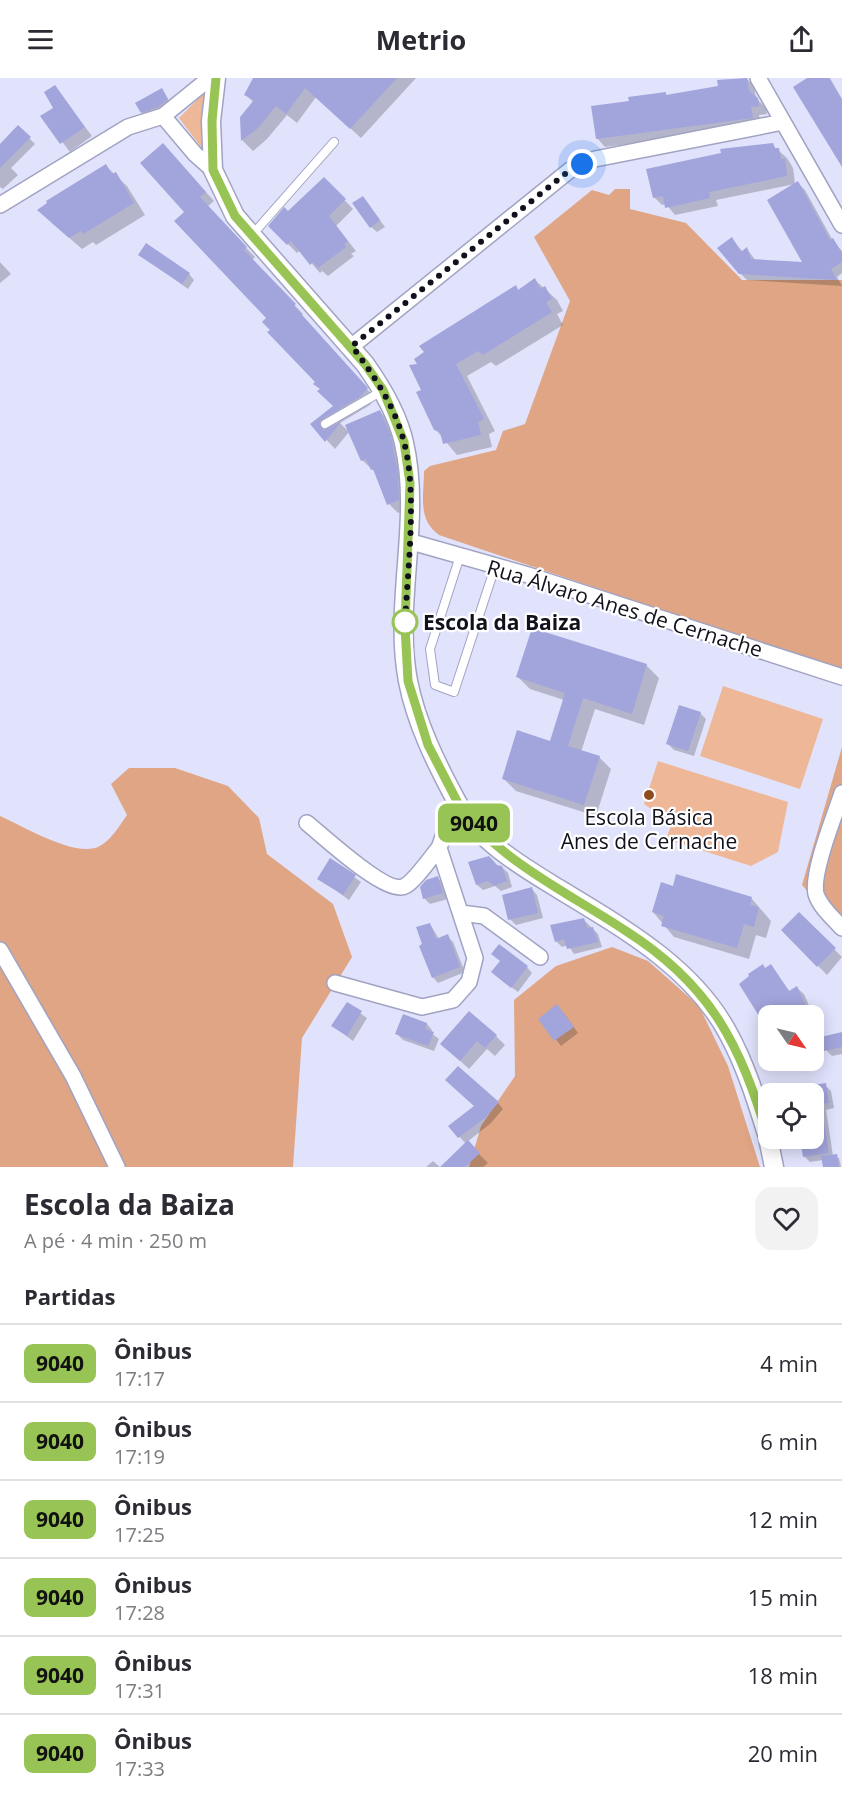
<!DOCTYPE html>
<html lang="pt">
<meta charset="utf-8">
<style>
body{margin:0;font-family:"Open Sans",sans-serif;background:#f2f2f3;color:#2b2b33;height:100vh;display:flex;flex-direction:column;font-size:22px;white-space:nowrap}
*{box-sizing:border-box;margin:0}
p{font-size:20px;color:#7c7c81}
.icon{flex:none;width:33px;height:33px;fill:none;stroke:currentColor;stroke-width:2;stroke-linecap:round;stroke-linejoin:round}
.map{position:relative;height:1089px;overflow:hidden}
.side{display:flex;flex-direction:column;background:#fff;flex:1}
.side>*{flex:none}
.badge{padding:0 12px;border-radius:9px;font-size:21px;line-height:39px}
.needle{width:39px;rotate:124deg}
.buttons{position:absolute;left:758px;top:927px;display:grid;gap:12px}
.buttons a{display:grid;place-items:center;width:66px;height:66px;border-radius:12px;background:#fff;box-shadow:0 3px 15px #0003;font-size:30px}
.you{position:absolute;width:30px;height:30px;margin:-15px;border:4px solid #fff;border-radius:50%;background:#1a73e8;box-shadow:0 0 0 9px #1a73e833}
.map>.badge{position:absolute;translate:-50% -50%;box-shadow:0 0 0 3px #fff}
h2{padding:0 24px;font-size:22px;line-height:54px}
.round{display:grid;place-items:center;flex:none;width:63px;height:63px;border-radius:18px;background:#f2f2f3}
.headline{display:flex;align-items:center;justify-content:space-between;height:102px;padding:0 24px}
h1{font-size:28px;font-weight:700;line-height:45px}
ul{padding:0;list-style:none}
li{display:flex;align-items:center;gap:18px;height:78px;padding:0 24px;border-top:2px solid #e1e1e2}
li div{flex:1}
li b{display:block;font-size:22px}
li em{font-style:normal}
li .badge{min-width:66px;font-weight:700;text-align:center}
header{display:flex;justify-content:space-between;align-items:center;height:78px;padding:0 24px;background:#fff;font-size:27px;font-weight:700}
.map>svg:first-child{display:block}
.green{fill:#eeb798}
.forest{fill:#dfa584}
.shadow{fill:#0003}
.building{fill:#a2a4dc}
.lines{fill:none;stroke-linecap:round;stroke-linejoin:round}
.service-casing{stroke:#a1a3c2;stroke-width:10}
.minor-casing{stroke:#a1a3c2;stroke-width:18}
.tertiary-casing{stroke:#a1a3c2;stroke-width:21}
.service{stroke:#fff;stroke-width:8}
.minor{stroke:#fff;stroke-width:15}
.tertiary{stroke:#fff;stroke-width:18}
.line-casing{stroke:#fff;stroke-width:14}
.line{stroke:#98c455;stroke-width:9}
.walk{stroke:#10111c;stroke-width:6;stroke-dasharray:0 10.8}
.stop-dot{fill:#fff;stroke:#98c455;stroke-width:3}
.poi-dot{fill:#904b1f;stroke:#fff;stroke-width:2}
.labels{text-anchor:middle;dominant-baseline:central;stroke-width:4.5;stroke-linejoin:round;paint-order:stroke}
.street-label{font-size:21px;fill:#10111c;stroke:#fff}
.stop-label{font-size:21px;font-weight:bold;fill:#10111c;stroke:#fff;text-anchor:start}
.poi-label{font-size:21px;fill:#10111c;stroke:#fff}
</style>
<header><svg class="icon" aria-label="menu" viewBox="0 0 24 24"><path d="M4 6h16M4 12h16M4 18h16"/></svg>Metrio<svg class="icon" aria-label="share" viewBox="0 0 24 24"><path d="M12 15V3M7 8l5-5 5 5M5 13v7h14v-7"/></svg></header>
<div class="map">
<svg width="842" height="1089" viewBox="0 0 842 1089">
<rect width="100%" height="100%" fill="#e1e3fd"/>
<path class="green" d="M202,17H205L204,73L179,40Z
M723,608L823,641L800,711L700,678Z
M658,683L788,724L778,774L751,788L666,761L672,745L644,726Z"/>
<path class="forest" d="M615,111H630V131L686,145L742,202H842V593L439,457C417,441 424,418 424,393L430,388L496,372L503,353L525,346L570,223L534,159L592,112L609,117Z
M842,669V852L802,807Z
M129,690H175L228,708L259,740L267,776L333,826L352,879L302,960L293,1089H0V738C23,748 73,779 98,769C110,764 120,747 127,737L111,706Z
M612,869L648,883L699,928L728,988L760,1089H469L481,1048L515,998L514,922L556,888Z"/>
<path class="shadow" d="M254,0H416L361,60L316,19L297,45L287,37L267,61L253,73L243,63L242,39L254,25L246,17Z
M746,0L754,8L756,20L766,30L767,36L759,37L761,48L605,69L597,60L631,24L665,15L668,18L720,10Z
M810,0H830L842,21V87Z
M54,9L92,58L70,74L43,39L55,30Z
M161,12L173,28L148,40L142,34Z
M18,49L35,66L11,90L18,97L3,111L0,109V68Z
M772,67L787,80L793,90L795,106L716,122L718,128L675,137L666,126L662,127L654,119Z
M172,76L214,123L207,129L255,179L252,182L303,236L301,238L375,320L370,327L340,345L349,354L335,371L312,346L335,328L272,252L268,240L186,134Z
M106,88L127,108L145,137L96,167L93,164L82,171L51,144Z
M324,101L353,131L336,148L356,173L351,176L354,178L328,198L322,193L320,195L300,172L297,175L270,148L288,135Z
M798,105L805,112L833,163L842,173V195L837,199L842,208L747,202L740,195L732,161L743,174L747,171L756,183L805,186Z
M368,126L385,149L377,154L371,149Z
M140,177L189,196L194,202L188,211Z
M0,184L11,196L0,205Z
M535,202L557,222L563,233L557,236L563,247L496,288L491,284L467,298L495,353L489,356L492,369L457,377L435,351L423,313L419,287L516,209L519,213Z
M380,334L389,343L401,378L407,431L398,435L389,426L376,395L362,382Z
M533,552L647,588L659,600L644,647L595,631L581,674L599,679L611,691L596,738L516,713L504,701L551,664L564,622L530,611L518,599Z
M700,635L706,641L694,678L674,672L668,666Z
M330,782L361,804L349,822L319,800Z
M470,785L502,789L508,795L512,809L501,813L495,808L483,812L477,807Z
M438,800L443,806L448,821L430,826L424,820Z
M674,810L752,821L771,843L766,860L756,857L749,881L674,859L653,834Z
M532,811L537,817L543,840L516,847L510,841Z
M799,836L842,879L827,897L783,852Z
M584,842L598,856L602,869L574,876L568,867L562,869L556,863Z
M430,846L439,861L447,858L453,864L465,894L438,905L433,899Z
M771,888L790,914L797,910L804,916L815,941L813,942V938H773L766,891Z
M527,889L532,895L518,914L499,900Z
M347,926L367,940L353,963L333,948Z
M563,934L578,955L561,968L540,941Z
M404,938L427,946L432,952L431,955L439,961L434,973L403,962L397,956Z
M813,953L819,965L813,968Z
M842,956V976L832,978L826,972Z
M496,958L505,967L495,978L487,971L469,991L442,966Z
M825,1007L831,1013L834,1030L826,1032L833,1078L839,1080L841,1089H824L823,1082L810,1084L804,1078L800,1060H813V1016H789V1013Z
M498,1025L503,1031L491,1045L467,1064L488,1085L483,1089H442L466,1066L450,1048Z
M433,1083L440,1089H426Z"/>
<path class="building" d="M253,0H397L350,51L305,10L286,36L276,28L257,51L241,63L240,39L254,22L244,17Z
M747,0L749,13L758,20L759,28L751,29L753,40L596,61L591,28L629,23L628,19L666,14V17L718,8L717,2Z
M807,0H829L842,22V89L793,9Z
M55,7L85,49L60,66L40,38L53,30L44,14Z
M162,10L168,21L158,29L141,35L135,25Z
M18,47L31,59L0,90V66Z
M163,65L206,114L200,119L247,169L244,172L296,226L294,228L368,310L361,318L320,343V348L324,352L341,344L325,364L310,346L333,328L317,313L320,311L313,306L315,304L267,254L270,252L262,244L266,240L174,143L184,134L140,85Z
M773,65L775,70H779L781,81H785L787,98L709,114L710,120L665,130L663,118L653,120L646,91L721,75L720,71Z
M106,86L112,96L116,94L134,125L83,156L81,153L69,160L37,132L47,125L46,123Z
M324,99L346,121L329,138L348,163L344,166L346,169L318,190L313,184L310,187L291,163L287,167L268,148L284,129L288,133Z
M798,103L830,162L833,160L842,175V184L831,191L837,202L739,196L717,170L732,159L741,174L747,169L751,181L802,184L767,122Z
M363,118L380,142L370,150L352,125Z
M146,165L190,195L182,206L138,177Z
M535,200L540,211L545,208L552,221L546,224L552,234L483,277L478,273L456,286L484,341L478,344L481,357L443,366L440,354L434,352L416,314L421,312L409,287L417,286L414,281L424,274L419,268L516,207L518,212Z
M380,332L391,358L398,396L399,422L387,427L373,391L371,392L366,381L361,383L345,347Z
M532,550L647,586L632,636L583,620L568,668L600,678L584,727L502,701L517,652L550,663L565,615L516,599Z
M679,627L701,634L688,673L666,666Z
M489,778L497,787L502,788L507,803L494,808L488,803L476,807L468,784Z
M330,780L356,797L343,817L317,801Z
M676,796L752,819L750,827L759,829L754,849L744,846L737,870L661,848L664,838L652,834L661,804L673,808Z
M438,798L443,815L423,821L420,809L426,802Z
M532,809L538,835L508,842L502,817Z
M799,834L836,870L817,889L781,852Z
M584,840L587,850L593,849L598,864L567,871L564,861L555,864L550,847Z
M430,845L436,861L448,856L460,889L432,900L419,868L422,866L416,849Z
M499,866L528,888L511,910L491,894L500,883L491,876Z
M763,886L765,890L771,886L789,913L797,908L809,934L802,938H759L739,906L749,898L748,896Z
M347,924L362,933L347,958L331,948Z
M557,926L574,949L554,963L538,941Z
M469,933L497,957L485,970L477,963L460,983L440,966Z
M403,936L427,945L425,951L434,954L428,968L395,956Z
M842,954V969L824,973L821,959Z
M458,988L499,1024L485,1040L458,1060L448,1048L474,1028L445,1002Z
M826,1005L829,1025L821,1026L829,1075L803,1079L800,1060H813V1007Z
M468,1062L480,1075L465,1089H440Z
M837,1076L839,1089H823L821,1078Z"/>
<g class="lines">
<defs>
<path id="service" d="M252,157L334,64
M325,346L382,313
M460,478L430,571L435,607L454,614L495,489"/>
<path id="minor" d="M758,0L842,147
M163,38L195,76L213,92
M0,127L128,49L163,38L210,0
M352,268L570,92L595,81L783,44
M408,463L528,497L842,599
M842,715C835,737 811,795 816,816C820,829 833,840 842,850
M307,745C322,757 387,818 405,808C415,803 431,779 439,770
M461,835L484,838L540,879
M0,872L73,998L117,1089
M335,905L422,929L453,922L469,904L475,880L439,770L449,742L459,727"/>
<path id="tertiary" d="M216,0L211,43L213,92L235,138L365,286C382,310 398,337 404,365C422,443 393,525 408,603C416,645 437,687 457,724C478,763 523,789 559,811C621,849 692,888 728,955C746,988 757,1024 768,1059
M768,1060L774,1089"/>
</defs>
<use href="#service" class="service-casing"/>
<use href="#minor" class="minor-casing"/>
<use href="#tertiary" class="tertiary-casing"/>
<use href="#service" class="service"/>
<use href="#minor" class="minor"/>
<use href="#tertiary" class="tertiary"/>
</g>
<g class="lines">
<defs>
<path id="line" d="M216,0L212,43L213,92L235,138L365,286L383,312L404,364L410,405L405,548L408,603L428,667L459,727L489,761L507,776C544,805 587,827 626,853C711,907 740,966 768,1059"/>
</defs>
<use href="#line" class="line-casing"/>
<use href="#line" class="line"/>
<path class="walk" d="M405,544V548C407,493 418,417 404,364C395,328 374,298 352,268L570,92L582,86"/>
</g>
<circle class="stop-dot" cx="405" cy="544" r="12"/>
<circle class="poi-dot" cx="649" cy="717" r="6"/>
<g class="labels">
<g class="street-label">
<text transform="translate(625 530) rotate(17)">Rua Álvaro Anes de Cernache</text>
</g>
<g class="stop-label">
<text x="423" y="544">Escola da Baiza</text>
</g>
<g class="poi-label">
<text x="649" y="739">Escola Básica<tspan x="649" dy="24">Anes de Cernache</tspan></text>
</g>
</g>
</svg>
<div class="buttons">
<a><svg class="needle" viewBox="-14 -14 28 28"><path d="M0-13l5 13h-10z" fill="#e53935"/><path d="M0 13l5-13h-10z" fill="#7c7c81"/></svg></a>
<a><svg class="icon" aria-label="locate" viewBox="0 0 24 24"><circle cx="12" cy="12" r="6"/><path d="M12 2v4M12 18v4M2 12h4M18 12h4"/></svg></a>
</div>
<div class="you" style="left:582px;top:86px"></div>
<b class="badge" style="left:474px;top:745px;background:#98c455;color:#111">9040</b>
</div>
<section class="side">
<div class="headline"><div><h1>Escola da Baiza</h1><p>A pé · 4 min · 250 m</p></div><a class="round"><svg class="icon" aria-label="heart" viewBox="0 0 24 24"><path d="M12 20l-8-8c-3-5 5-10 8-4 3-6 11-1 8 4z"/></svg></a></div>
<h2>Partidas</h2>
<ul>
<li><span class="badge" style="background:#98c455;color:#111">9040</span><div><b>Ônibus</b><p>17:17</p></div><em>4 min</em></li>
<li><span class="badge" style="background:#98c455;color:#111">9040</span><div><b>Ônibus</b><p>17:19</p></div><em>6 min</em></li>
<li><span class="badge" style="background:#98c455;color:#111">9040</span><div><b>Ônibus</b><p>17:25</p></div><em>12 min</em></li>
<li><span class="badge" style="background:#98c455;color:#111">9040</span><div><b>Ônibus</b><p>17:28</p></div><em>15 min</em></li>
<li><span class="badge" style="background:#98c455;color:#111">9040</span><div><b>Ônibus</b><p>17:31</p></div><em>18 min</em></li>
<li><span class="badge" style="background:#98c455;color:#111">9040</span><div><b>Ônibus</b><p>17:33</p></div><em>20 min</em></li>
</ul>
</section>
